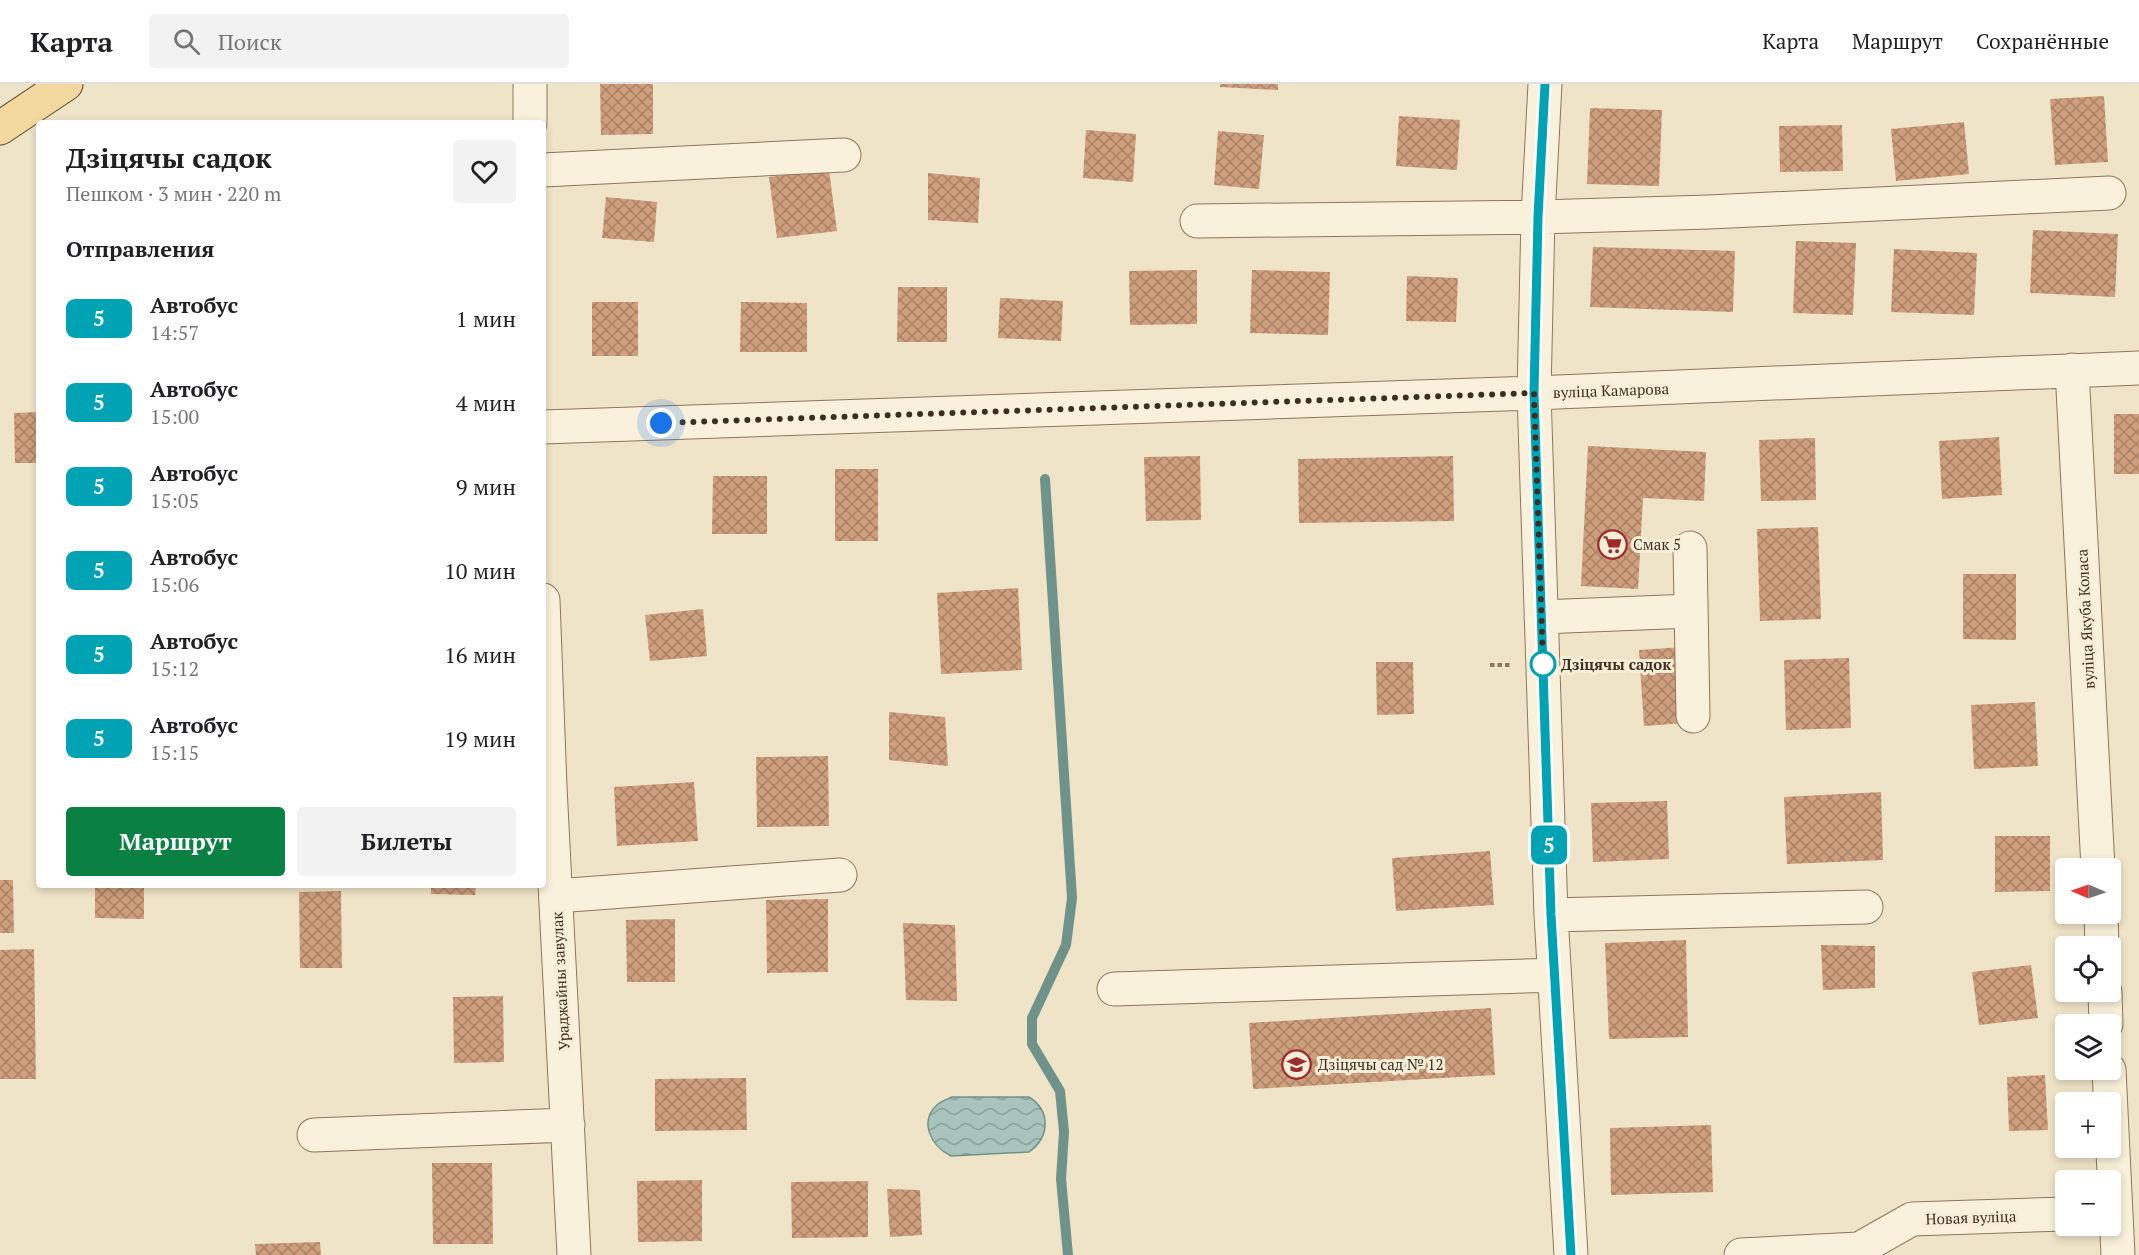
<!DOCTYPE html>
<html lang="ru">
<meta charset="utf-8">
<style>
body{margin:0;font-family:"PT Serif",serif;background:#f2f2f2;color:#202124;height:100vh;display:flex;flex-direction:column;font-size:22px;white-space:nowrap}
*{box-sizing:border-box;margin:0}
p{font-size:20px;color:#757577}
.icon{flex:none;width:33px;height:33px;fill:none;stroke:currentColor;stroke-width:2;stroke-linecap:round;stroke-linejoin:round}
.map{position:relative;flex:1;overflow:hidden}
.sheet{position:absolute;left:36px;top:36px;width:510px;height:768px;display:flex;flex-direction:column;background:#fff;border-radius:6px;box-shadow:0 3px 9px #0003}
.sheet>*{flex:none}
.badge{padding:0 12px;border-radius:9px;font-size:21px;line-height:39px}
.needle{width:39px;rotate:272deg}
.buttons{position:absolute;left:2055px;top:774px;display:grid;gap:12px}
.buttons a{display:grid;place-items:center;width:66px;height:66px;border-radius:6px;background:#fff;box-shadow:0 3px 9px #0003;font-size:30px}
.you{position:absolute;width:30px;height:30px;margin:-15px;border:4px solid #fff;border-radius:50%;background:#1a73e8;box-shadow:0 0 0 9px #1a73e833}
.map>.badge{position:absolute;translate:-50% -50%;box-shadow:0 0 0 3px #fff}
h2{padding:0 30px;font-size:22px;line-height:54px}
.round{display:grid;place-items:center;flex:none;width:63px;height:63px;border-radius:6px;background:#f2f2f2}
.head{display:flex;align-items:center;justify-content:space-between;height:102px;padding:0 30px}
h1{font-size:28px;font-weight:700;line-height:45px}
.action{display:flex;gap:12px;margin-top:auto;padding:12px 30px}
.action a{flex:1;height:69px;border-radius:6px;background:#0b8043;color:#fff;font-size:24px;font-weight:700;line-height:69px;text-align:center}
.action a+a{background:#f2f2f2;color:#202124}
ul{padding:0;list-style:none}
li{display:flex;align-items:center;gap:18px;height:84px;padding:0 30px}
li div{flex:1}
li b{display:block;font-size:22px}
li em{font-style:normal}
li .badge{min-width:66px;font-weight:700;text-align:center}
header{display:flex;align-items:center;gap:36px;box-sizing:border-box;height:84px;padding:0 30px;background:#fff;border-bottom:2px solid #e0e0e0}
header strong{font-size:28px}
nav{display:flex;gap:33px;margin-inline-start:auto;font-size:21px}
.search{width:420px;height:54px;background:#f2f2f2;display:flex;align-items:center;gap:15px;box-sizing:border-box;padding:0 21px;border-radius:6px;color:#757577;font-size:22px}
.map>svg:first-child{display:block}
.water{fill:url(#water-waves);stroke:#6f938a;stroke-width:1.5}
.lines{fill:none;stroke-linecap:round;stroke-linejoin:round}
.stream{stroke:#6f938a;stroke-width:10}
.building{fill:url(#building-cross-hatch)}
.minor-casing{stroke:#8d765c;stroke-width:35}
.major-casing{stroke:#5b4430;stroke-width:35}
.path{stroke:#8d765c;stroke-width:4;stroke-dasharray:4.5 3;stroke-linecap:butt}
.minor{stroke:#faf1dc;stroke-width:33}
.major{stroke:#f3d9a0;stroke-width:33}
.line-casing{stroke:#fff;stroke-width:14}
.line{stroke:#00a3b4;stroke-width:9}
.walk{stroke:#3d2e20;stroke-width:6;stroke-dasharray:0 10.8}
.stop-dot{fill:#fff;stroke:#00a3b4;stroke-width:3}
.labels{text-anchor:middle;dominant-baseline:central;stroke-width:6;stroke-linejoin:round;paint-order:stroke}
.street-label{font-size:15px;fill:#3d2e20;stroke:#f7eed8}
.poi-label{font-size:15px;fill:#3d2e20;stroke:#f7eed8;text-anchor:start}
.stop-label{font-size:15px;font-weight:bold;fill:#3d2e20;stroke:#f7eed8;text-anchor:start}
</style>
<header>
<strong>Карта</strong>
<div class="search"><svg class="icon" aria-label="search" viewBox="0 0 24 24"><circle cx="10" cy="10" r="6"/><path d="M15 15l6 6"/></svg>Поиск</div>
<nav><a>Карта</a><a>Маршрут</a><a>Сохранённые</a></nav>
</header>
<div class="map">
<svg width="2139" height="1171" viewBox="0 0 2139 1171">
<defs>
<pattern id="water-waves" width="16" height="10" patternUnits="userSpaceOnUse" patternTransform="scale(1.5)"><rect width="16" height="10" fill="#a9c4bc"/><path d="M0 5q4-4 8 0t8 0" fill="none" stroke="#8ba098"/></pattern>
<pattern id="building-cross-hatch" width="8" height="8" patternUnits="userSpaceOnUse" patternTransform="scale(1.5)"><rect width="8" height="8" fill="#cf9f7d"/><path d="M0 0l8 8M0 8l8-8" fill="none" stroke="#a98266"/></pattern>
</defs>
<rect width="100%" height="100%" fill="#f0e4c8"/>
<path class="water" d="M952,1013H1029C1051,1027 1050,1053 1029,1068L951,1072C931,1062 918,1037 938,1020C942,1017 948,1015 952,1013Z"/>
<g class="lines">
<path class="stream" d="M1045,395L1072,814L1066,861L1032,934V960L1060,1007L1064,1048L1061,1095L1068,1171"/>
</g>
<path class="building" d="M600,0H653V50L601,51Z
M1220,0H1278V6L1220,3Z
M2104,12L2108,78L2055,81L2050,15Z
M1590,24L1662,26L1659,102L1587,100Z
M1399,32L1460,36L1457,86L1396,82Z
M1964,38L1969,90L1896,97L1891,45Z
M1842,41L1843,87L1780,88L1779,42Z
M1086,46L1136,50L1133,98L1083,94Z
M1218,47L1264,51L1259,105L1214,101Z
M829,86L837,147L777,154L769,93Z
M928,89L980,94L978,139L928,136Z
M606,113L657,118L654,158L602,154Z
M2033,146L2118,150L2115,213L2030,209Z
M1796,157L1856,159L1853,231L1793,229Z
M1593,163L1735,167L1733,228L1590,223Z
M1894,165L1977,169L1974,231L1891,228Z
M1197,186V240L1130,241L1129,187Z
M1252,186L1330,188L1328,251L1250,249Z
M1407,192L1458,194L1456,238L1406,237Z
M898,203H947V258H897Z
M1000,214L1063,217L1061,257L998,254Z
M592,218H638V272H592Z
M741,218L807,219V268H740Z
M39,328V379H15L14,329Z
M2114,330H2139V390H2114Z
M1999,353L2002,411L1942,415L1939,357Z
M1815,354L1816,416L1761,417L1759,356Z
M1588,362L1706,368L1704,417L1643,414L1638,505L1581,502Z
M1200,372L1201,436L1146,437L1144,373Z
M1453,372L1454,437L1299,439L1298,375Z
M835,385H878V457H835Z
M713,392H767V450H712Z
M1818,443L1821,535L1760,537L1757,445Z
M1963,490H2016V556L1963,555Z
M1018,504L1022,586L941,590L937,509Z
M703,525L707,572L650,577L645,531Z
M1682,563L1685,639L1644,642L1639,566Z
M1849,574L1851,644L1786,646L1784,576Z
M1376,578H1413L1414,630L1377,631Z
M2035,618L2038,682L1974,685L1971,621Z
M889,628L945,633L948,682L889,676Z
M828,672L829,742L757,743L756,673Z
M694,698L698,757L617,762L614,703Z
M1881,708L1883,776L1787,780L1784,713Z
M1667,717L1669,775L1593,778L1591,719Z
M1995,752H2050V807L1995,808Z
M1490,767L1494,821L1396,827L1392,774Z
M0,796H13L14,849H0Z
M95,801H144V835L95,834Z
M431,801H476L475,811L431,810Z
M341,807L342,884H300L299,808Z
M828,815V888L767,889L766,816Z
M675,835V898H627L626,836Z
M903,839L955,841L957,917L906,916Z
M1686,856L1688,953L1609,955L1605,859Z
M1821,861L1875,862V904L1823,906Z
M34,865L36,995H0V866Z
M2031,881L2038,934L1979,941L1972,888Z
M503,912L504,978L454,979L453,913Z
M1491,924L1495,991L1253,1005L1249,939Z
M2045,991L2048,1046L2009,1047L2007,993Z
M746,994L747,1046L655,1047V995Z
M1711,1041L1713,1108L1611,1111L1610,1044Z
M432,1079H492L493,1160H433Z
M702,1096V1157L638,1158L637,1097Z
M868,1097V1153L792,1154L791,1098Z
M887,1105L920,1106L922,1151L890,1153Z
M320,1158L321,1171H256L255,1160Z"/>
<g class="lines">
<defs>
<path id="minor" d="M530,0V39
M1545,0L1538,133L1534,309L1551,831L1571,1171
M543,86L844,71
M1197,137L1538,133L1709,128L2109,109
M2072,286L2098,784
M543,343L1534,309L2139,284
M1690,464L1693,632
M543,516L550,703L574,1171
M1541,533L1691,527
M556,812L840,791
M2101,830L2102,862
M1551,831L1866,823
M1114,905L1554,891
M2105,908L2106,940
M2109,986L2118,1171
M314,1051L568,1041
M1741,1171L1859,1165L1912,1135L2066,1130"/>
<path id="major" d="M0,44L66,0"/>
</defs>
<use href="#minor" class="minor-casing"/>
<use href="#major" class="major-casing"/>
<path class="path" d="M1575,578H1592
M1490,581H1510"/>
<use href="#minor" class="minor"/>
<use href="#major" class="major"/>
</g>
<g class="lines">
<defs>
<path id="line" d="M1545,0L1538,133L1534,309L1551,831L1571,1171"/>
</defs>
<use href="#line" class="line-casing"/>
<use href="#line" class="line"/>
<path class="walk" d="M661,339L1534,309L1543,580"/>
</g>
<defs>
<symbol id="supermarket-ring" viewBox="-11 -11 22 22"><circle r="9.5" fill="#f7eed8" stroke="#9e2a2b" stroke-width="1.5"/><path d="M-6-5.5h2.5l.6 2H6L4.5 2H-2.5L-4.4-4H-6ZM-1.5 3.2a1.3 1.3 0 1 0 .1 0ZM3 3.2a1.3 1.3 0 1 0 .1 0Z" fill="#9e2a2b"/></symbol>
<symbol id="school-ring" viewBox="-11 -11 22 22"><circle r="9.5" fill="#f7eed8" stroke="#9e2a2b" stroke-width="1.5"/><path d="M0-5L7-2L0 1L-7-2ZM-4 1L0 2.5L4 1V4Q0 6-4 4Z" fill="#9e2a2b"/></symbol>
</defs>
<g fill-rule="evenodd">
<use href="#supermarket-ring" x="1596" y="444" width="33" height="33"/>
<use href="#school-ring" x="1280" y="964" width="33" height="33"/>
</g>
<circle class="stop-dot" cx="1543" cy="580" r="12"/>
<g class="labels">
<g class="street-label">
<text transform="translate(1611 306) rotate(-2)">вуліца Камарова</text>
<text transform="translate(2085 535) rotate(-93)">вуліца Якуба Коласа</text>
<text transform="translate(560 897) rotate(-93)">Ураджайны завулак</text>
<text transform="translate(1971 1133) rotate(-2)">Новая вуліца</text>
</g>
<g class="poi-label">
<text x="1633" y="460">Смак 5</text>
<text x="1318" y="980">Дзіцячы сад № 12</text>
</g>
<g class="stop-label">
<text x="1561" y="580">Дзіцячы садок</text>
</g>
</g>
</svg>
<div class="buttons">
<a><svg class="needle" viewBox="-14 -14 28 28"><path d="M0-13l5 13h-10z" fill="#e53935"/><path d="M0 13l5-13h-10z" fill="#757577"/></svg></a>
<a><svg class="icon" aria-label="locate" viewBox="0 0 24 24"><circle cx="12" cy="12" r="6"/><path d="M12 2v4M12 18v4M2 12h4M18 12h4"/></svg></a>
<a><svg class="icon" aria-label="layers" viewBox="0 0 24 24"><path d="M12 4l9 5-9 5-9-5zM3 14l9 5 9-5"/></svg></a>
<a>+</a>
<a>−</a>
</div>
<div class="you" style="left:661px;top:339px"></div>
<b class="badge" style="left:1549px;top:761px;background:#00a3b4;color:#fff">5</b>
<section class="sheet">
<div class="head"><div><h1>Дзіцячы садок</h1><p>Пешком · 3 мин · 220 m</p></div><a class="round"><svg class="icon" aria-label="heart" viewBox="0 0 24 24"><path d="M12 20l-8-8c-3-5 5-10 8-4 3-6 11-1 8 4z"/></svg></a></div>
<h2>Отправления</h2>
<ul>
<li><span class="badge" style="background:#00a3b4;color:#fff">5</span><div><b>Автобус</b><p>14:57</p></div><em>1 мин</em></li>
<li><span class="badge" style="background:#00a3b4;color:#fff">5</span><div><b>Автобус</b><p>15:00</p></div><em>4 мин</em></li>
<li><span class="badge" style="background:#00a3b4;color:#fff">5</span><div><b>Автобус</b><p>15:05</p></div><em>9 мин</em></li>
<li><span class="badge" style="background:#00a3b4;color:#fff">5</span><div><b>Автобус</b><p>15:06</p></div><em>10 мин</em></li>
<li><span class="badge" style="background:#00a3b4;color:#fff">5</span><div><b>Автобус</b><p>15:12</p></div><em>16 мин</em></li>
<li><span class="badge" style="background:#00a3b4;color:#fff">5</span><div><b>Автобус</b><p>15:15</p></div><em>19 мин</em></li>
</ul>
<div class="action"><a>Маршрут</a><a>Билеты</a></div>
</section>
</div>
